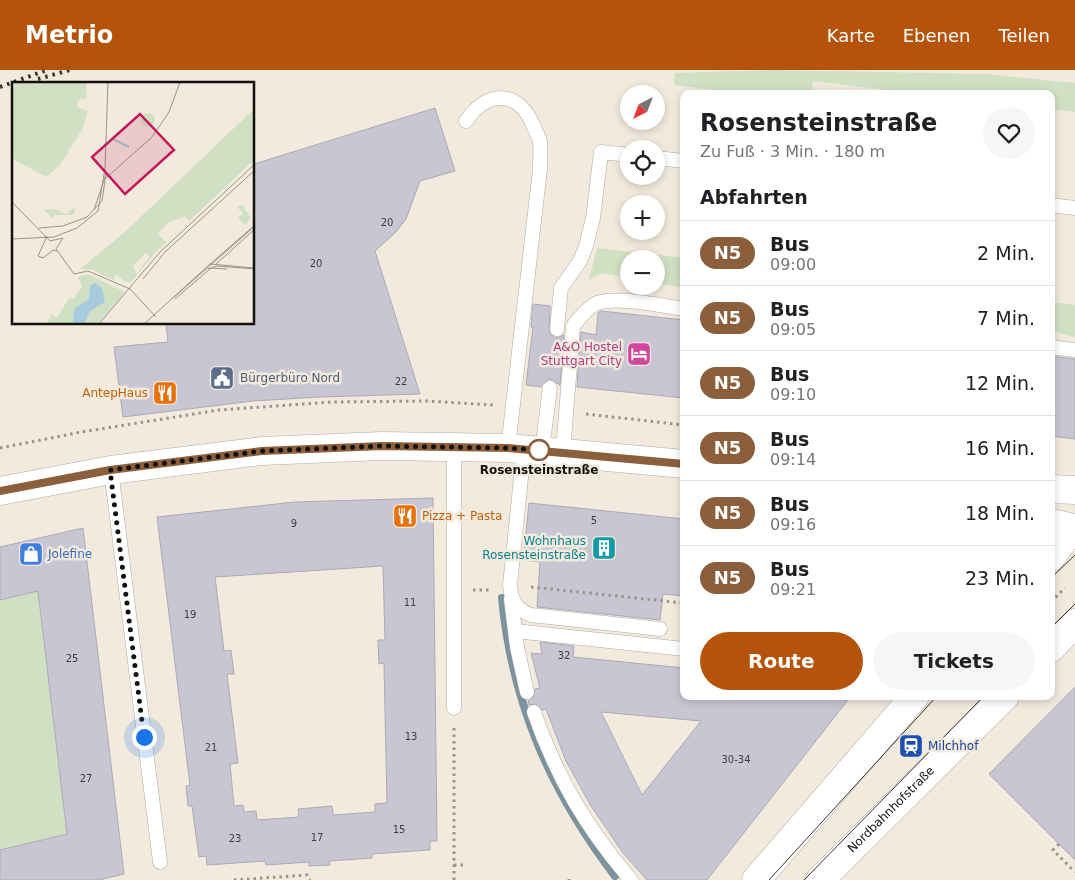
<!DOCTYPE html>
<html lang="de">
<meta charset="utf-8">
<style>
body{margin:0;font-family:"DejaVu Sans",sans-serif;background:#f6f6f6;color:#202124;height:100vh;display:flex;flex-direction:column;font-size:19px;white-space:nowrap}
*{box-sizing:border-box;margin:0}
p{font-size:16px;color:#757577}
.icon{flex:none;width:28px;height:28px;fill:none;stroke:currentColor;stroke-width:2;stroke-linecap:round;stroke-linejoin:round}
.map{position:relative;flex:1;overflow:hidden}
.details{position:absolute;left:680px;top:20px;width:375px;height:610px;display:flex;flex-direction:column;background:#fff;border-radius:10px;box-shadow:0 2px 8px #0003}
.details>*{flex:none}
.badge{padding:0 10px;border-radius:16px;font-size:18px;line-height:32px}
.needle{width:32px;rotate:222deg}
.buttons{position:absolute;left:620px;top:15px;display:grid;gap:10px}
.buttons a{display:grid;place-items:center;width:45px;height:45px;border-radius:50%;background:#fff;box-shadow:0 2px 8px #0003;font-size:25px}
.you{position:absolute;width:25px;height:25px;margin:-12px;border:4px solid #fff;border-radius:50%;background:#1a73e8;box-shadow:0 0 0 8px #1a73e833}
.map>.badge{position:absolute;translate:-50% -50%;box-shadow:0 0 0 2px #fff}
h2{padding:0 20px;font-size:19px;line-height:45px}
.round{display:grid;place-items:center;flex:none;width:52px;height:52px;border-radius:26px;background:#f6f6f6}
.summary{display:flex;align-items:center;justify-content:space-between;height:85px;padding:0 20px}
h1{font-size:24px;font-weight:800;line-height:38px}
.action{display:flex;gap:10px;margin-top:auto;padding:10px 20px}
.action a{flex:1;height:58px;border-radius:30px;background:#b45309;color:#fff;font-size:20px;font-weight:800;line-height:58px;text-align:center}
.action a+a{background:#f6f6f6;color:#202124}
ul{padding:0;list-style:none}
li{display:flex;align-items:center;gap:15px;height:65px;padding:0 20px;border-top:1px solid #e0e0e0}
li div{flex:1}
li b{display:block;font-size:19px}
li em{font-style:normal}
li .badge{min-width:55px;font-weight:700;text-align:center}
header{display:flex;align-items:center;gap:30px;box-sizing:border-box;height:70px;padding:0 25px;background:#b45309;color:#fff}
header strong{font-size:24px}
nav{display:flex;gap:28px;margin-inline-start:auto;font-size:18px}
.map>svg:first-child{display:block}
.green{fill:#d0e1c3}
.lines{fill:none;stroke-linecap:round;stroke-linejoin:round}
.stream{stroke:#7a939e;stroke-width:8}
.building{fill:#c9c6d4;stroke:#aca9b6;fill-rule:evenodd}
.lane-casing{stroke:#b2a99d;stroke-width:15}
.street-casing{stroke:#b2a99d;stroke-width:29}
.secondary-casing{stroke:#b2a99d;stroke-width:29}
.path{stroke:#9a948a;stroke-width:3;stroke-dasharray:2.5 4;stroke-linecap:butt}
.lane{stroke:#fff;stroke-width:14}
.street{stroke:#fff;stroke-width:28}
.secondary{stroke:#fff;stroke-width:28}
.tram{stroke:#37332d;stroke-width:1}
.rail{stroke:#37332d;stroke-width:4;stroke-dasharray:2.5 5;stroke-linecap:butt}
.line-casing{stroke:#fff;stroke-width:11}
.line{stroke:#8b5e3c;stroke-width:8}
.walk{stroke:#13100b;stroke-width:5;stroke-dasharray:0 9}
.stop-dot{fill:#fff;stroke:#8b5e3c;stroke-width:2.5}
.labels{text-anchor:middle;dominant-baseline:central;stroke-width:5;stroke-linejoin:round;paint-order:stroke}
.number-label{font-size:10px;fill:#403e3d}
.hotel-label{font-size:12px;fill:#b23c85;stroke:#f2eadd;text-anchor:end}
.service-label{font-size:12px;fill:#4e5e75;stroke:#f2eadd;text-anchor:start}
.food-label{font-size:12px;fill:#c56008;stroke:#f2eadd;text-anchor:end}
.stop-label{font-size:12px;font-weight:bold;fill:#13100b;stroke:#f2eadd}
.culture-label{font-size:12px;fill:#0d838f;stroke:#f2eadd;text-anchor:end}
.shop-label{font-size:12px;fill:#366cbe;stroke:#f2eadd;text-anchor:start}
.transit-label{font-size:12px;fill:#164399;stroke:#f2eadd;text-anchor:start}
.street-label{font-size:12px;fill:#13100b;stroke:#f2eadd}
.inset-river{fill:none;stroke:#a6cbdd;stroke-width:2.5}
.inset-road{fill:none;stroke:#999389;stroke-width:1}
.view{fill:#c2185b;fill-opacity:0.15;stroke:#c2185b;stroke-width:2.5}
.inset-edge{fill:none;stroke:#13100b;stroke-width:2.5}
</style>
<header>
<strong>Metrio</strong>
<nav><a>Karte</a><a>Ebenen</a><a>Teilen</a></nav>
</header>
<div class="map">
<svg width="1075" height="810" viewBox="0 0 1075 810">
<rect width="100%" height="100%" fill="#f2eadd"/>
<path class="green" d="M774,0L987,4L1075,13V42L1051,39V24H921L813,11L811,24H745L674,15L675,3Z
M597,178L684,188V218L656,213V189H629V208L602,203L589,210Z
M1051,232L1075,235V267L1051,261Z
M38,521L67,764L0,780V530Z"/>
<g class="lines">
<path class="stream" d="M502,528C512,634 551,722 615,806"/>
</g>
<path class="building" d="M435,38L455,101L420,111L406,149L396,162L375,181L420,324L320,327L253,331L123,347L114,277L168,272L166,254H254V94Z
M533,234L550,236L549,263L556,268L564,265L560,315L551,309L543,312L541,317L526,315L533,257H531Z
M601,241L684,250V328L577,317L581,262L596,265L598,243Z
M1051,286L1075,289V369L1051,366Z
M433,428L437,771H430V780L372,784V788L329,791L330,795L309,796V792L266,795L265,791L207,795L206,786L199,787L192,736H188L186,716L190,715L157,447L295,432ZM383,496L385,570H378L379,594L384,593L387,733L375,734V742L333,745L332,736L298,739L299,747L257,750L256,741L244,742L243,735L234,736L230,694L238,693L227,604H234L231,580L224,581L215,507Z
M529,433L684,449V526L663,524L660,550L537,537L540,492L523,490Z
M83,458L124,804L99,810H0V780L67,764L38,521L0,530V477Z
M540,572L574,576L573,587L684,598V626H851L707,810H647L623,783L591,736L566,691L546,639L542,640L536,634L529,635L528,631L533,628L535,619L540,618L531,583L542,584ZM601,642L701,651L642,725Z
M1075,617V790L989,704Z"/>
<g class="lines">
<defs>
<path id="lane" d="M466,51C488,19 519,20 534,57C536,62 539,67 540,72C541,81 540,90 540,99L508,378
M656,88L684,91
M1051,135L1075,138
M557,259L561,218L580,191L586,176L593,148L601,82L629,85
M1051,277L1075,280
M454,377V638
M524,379L510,515C511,531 517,540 531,545L660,559
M542,380L550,318
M563,382L573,256C580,248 586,239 595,234C614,225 662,236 684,239
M111,400L160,792
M511,529L517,577L527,622
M515,561L684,579
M534,642C557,708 586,757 631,810"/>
<g id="street">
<path d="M1051,487L1073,458"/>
<path d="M1051,578L1075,553"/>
<path d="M756,810L915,626"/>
<path id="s1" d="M820,810L1005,626"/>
</g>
<path id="secondary" d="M1051,419L1075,420
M0,421L111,400L262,381L382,376L508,378L684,394
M1051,453L1075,458"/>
</defs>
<use href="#lane" class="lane-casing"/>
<use href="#street" class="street-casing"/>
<use href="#secondary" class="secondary-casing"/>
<path class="path" d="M586,344L684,355
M0,378L81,362L219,340L332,332L427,331L493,335
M531,517L684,533
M473,520H491
M1051,532L1065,518
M1059,774L1053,780L1075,802
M454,795H467
M569,809V810
M234,810L307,805L310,810
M454,810V658"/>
<use href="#lane" class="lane"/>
<use href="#street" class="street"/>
<use href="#secondary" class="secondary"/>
<path class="tram" d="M1051,508L1075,485
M1051,558L1075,534
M769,810L937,626
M804,810L984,626"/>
<path class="rail" d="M38,9L70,0
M0,17L47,0"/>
</g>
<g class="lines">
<defs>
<path id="line" d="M0,421L110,400L262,381L382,376L508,378L684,394"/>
</defs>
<use href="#line" class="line-casing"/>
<use href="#line" class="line"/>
<path class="walk" d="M144,667L110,400L262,381L382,376L508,378L542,380H539"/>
</g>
<defs>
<symbol id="hotel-square" viewBox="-11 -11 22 22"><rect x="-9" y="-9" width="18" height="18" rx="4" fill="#d1479c" stroke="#f2eadd"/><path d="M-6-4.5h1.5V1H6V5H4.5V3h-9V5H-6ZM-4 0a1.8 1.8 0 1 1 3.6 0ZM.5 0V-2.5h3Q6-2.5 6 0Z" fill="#fff"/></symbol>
<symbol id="civic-square" viewBox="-11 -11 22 22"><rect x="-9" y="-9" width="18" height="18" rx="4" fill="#5c6f8a" stroke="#f2eadd"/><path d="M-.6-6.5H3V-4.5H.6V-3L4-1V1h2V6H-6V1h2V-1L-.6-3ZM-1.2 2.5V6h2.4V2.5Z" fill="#fff"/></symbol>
<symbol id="restaurant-square" viewBox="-11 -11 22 22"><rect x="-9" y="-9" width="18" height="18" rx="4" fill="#e8710a" stroke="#f2eadd"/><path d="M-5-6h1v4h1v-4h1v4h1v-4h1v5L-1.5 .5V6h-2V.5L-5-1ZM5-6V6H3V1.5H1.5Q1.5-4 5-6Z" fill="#fff"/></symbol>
<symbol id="building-square" viewBox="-11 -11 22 22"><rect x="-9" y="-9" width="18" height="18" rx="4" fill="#0f9aa8" stroke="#f2eadd"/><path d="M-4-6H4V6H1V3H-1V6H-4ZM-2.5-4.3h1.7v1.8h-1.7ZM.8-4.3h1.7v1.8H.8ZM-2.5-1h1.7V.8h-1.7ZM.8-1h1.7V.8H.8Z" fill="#fff"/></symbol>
<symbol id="shop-square" viewBox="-11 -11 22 22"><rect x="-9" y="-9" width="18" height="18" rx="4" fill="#3f7fe0" stroke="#f2eadd"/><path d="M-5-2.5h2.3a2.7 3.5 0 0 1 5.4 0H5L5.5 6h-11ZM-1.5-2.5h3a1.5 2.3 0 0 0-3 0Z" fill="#fff"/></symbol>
<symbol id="station-square" viewBox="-11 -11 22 22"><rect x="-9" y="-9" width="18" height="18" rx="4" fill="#1a4fb4" stroke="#f2eadd"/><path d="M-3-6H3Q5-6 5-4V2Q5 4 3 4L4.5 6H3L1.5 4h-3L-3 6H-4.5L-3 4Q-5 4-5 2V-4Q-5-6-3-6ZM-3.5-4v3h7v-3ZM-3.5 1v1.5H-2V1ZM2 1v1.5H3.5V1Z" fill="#fff"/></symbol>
</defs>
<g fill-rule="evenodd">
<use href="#hotel-square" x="625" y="270" width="28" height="28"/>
<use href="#civic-square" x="208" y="294" width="28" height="28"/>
<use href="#restaurant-square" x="151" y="309" width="28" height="28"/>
<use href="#restaurant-square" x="391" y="432" width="28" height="28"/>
<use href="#building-square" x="590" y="464" width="28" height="28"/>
<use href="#shop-square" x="17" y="470" width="28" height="28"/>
<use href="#station-square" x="897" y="662" width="28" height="28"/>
</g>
<circle class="stop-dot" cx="539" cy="380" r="10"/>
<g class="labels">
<g class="number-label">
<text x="387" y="152">20</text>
<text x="316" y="193">20</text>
<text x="401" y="311">22</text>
<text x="594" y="450">5</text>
<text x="294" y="453">9</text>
<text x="410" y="532">11</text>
<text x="190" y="544">19</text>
<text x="564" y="585">32</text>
<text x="72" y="588">25</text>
<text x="411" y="666">13</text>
<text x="211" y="677">21</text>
<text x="736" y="689">30-34</text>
<text x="86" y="708">27</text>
<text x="399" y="759">15</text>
<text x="317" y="767">17</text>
<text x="235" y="768">23</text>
</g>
<g class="hotel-label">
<text x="622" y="277">A&amp;O Hostel<tspan x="622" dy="14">Stuttgart City</tspan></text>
</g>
<g class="service-label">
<text x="240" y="308">Bürgerbüro Nord</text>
</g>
<g class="food-label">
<text x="148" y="323">AntepHaus</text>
<text x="422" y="446" text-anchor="start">Pizza + Pasta</text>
</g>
<g class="stop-label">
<text x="539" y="400">Rosensteinstraße</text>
</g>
<g class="culture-label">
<text x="586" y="471">Wohnhaus<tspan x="586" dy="14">Rosensteinstraße</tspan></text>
</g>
<g class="shop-label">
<text x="48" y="484">Jolefine</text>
</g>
<g class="transit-label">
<text x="928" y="676">Milchhof</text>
</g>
<g class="street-label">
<text stroke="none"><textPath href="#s1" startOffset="100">Nordbahnhofstraße</textPath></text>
</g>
</g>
<g transform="translate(12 12)">
<rect width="242" height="242" fill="#f2eadd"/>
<path d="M0,0H74L75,16L66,18L65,25L76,29L71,46L48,83L34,95L1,77ZM242,27V78L144,170L119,200H113L104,192L101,198L81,188L68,187L114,149ZM173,134L177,139L154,160L146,152L156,141ZM133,171L138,174L125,192L121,184ZM129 38a7 7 0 1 1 14 0a7 7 0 1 1-14 0ZM230,123L239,136L233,143L226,136L231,131L225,125ZM63,125L62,133H42L40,136L32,128L43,127L54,132ZM76,192L113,210L86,242H34L43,227L40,233L45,235L58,215L62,217L70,204L66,195Z" fill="#d0e1c3" fill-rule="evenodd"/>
<path d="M83,201L90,206L93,220L78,229L72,242H61L62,227L77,217L78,204Z" fill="#a6cbdd"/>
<path class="inset-river" d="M101,57L117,65"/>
<path class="inset-road" d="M94,96L140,55L157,30L168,0M0,120L38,159L51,156L44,167L62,192L76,189L118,207L144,235M82,128L94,92M27,146L51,144L75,135L90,119L94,91M35,154L26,174L31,176L41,168L45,169M0,157L42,155L65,146L86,129L93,86L96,0M198,182L243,143M204,182L243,147M196,187L205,184L243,187M131,197L153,170L243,88M160,217L243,144M163,217L199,186L215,187M87,242L148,170L243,82M132,242L198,182L243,186"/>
<path class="view" d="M128,32L162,68L113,112L80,75Z"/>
<rect width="242" height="242" class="inset-edge"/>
</g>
</svg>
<div class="buttons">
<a><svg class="needle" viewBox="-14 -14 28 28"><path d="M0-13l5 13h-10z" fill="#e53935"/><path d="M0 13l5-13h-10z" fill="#757577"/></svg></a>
<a><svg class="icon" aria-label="locate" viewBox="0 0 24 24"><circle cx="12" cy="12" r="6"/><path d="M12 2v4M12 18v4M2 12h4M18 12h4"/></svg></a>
<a>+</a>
<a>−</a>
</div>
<div class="you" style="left:144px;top:667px"></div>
<section class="details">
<div class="summary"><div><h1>Rosensteinstraße</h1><p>Zu Fuß · 3 Min. · 180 m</p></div><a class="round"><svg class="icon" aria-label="heart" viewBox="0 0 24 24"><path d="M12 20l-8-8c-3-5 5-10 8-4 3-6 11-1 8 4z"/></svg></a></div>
<h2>Abfahrten</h2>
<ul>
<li><span class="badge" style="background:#8b5e3c;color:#fff">N5</span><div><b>Bus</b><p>09:00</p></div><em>2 Min.</em></li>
<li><span class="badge" style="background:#8b5e3c;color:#fff">N5</span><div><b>Bus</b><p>09:05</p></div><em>7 Min.</em></li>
<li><span class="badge" style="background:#8b5e3c;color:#fff">N5</span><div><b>Bus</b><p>09:10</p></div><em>12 Min.</em></li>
<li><span class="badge" style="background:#8b5e3c;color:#fff">N5</span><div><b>Bus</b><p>09:14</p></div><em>16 Min.</em></li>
<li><span class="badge" style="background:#8b5e3c;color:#fff">N5</span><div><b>Bus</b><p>09:16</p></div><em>18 Min.</em></li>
<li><span class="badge" style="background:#8b5e3c;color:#fff">N5</span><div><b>Bus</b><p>09:21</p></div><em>23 Min.</em></li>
</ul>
<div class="action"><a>Route</a><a>Tickets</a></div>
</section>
</div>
